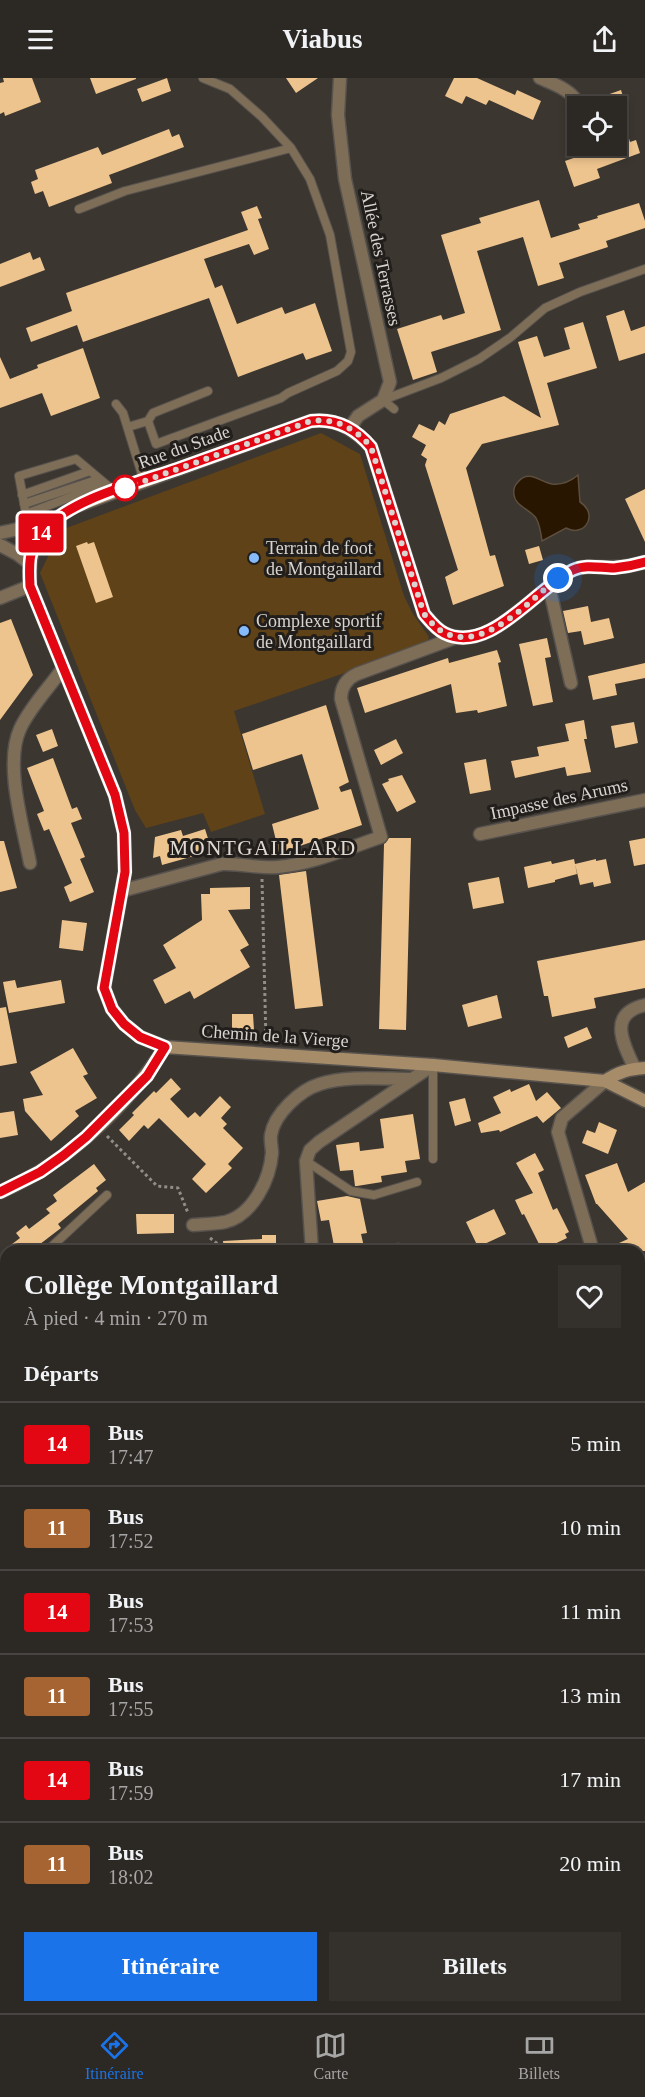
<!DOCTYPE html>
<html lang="fr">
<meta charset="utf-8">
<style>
body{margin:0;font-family:Georgia,serif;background:#34302c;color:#f1f3f6;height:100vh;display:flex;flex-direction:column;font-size:22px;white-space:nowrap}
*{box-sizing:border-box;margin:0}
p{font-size:20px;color:#a6a6a6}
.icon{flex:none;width:33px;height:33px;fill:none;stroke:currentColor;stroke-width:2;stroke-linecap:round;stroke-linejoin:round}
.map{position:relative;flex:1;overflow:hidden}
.panel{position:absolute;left:0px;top:1167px;width:645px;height:768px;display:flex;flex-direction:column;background:#2c2824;border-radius:18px 18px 0 0;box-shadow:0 3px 9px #0003,0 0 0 2px #484441}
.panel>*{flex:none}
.badge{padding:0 12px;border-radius:4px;font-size:21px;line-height:39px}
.buttons{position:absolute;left:567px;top:18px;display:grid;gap:12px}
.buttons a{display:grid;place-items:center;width:60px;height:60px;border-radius:0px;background:#2c2824;box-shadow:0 3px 9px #0003,0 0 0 2px #484441;font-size:30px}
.you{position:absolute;width:30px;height:30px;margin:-15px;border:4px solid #fff;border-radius:50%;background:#1a73e8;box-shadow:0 0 0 9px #1a73e833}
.map>.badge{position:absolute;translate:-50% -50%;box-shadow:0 0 0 3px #fff}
h2{padding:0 24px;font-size:22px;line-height:54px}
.round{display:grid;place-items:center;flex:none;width:63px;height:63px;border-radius:0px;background:#34302c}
.overview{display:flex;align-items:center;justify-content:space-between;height:102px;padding:0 24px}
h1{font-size:28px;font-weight:700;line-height:45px}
.primary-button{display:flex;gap:12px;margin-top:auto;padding:12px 24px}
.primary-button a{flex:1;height:69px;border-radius:0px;background:#1a73e8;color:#fff;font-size:24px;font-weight:700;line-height:69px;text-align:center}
.primary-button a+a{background:#34302c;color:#f1f3f6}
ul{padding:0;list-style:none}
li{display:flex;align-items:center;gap:18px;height:84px;padding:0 24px;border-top:2px solid #484441}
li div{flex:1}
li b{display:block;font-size:22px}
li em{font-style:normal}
li .badge{min-width:66px;font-weight:700;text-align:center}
header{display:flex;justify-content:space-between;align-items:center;height:78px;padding:0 24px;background:#2c2824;font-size:27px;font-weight:700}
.dock{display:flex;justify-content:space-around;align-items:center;height:84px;border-top:2px solid #484441;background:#2c2824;font-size:16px;color:#a6a6a6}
.dock a{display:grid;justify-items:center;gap:3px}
.dock .selected{color:#1a73e8}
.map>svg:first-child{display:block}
.green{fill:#5f4218}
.water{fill:#281600;stroke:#5d4f3e;stroke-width:1.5}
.building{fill:#eec48e}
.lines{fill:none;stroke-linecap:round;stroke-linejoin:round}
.lane-casing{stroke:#57524d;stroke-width:10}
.street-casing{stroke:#57524d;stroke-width:15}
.secondary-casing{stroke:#57524d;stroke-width:15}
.path{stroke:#918d88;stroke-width:3;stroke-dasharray:3 3;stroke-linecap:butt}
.lane{stroke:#7e6e58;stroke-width:8}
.street{stroke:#7e6e58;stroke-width:12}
.secondary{stroke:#a68c69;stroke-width:12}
.line-casing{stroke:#fff;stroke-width:14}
.line{stroke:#e30613;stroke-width:9}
.walk{stroke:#d8d4d0;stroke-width:6;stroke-dasharray:0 10.8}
.stop-dot{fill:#fff;stroke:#e30613;stroke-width:3}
.poi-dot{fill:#86bbfb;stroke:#211e1b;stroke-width:2}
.labels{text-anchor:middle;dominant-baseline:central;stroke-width:6;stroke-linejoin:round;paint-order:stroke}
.street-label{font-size:18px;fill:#d8d4d0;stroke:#211e1b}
.poi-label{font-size:18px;fill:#d8d4d0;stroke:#211e1b;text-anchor:start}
.quarter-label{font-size:21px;letter-spacing:1.5px;fill:#e1dad2;stroke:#211e1b}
</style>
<header><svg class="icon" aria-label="menu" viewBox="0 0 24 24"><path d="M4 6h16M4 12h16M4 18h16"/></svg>Viabus<svg class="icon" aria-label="share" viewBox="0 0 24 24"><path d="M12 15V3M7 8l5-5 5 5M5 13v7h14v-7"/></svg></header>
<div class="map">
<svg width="645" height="1935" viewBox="0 0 645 1935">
<rect width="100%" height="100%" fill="#3b3630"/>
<path class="green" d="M321,355L360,376L404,518L413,536L429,559L426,567L234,633L265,736L211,754L203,735L146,750L135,732L40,495L61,452Z
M0,1541H6V1834L0,1827Z
M639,1665L645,1670V1935H88L83,1929H639Z"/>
<path class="water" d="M578,397L580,424C599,436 585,460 566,450L542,463C541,455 540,447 536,440C530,431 515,428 514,417C513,412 515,407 518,404C529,391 540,404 552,406C562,407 571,403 578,397Z"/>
<path class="building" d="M3,0H32L41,24L5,38L4,34L0,36V5L4,4Z
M90,0H136V1L96,16Z
M167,0L171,13L142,24L137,11Z
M286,0H318L296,15Z
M454,0H477L515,17L517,12L541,23L533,42L489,22L486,27L466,18L462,26L445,18Z
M621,12L626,28H588L587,24Z
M169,51L172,59L179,56L184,69L109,97L112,105L49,129L43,113L35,116L31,104L38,101L35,92L98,69L102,77Z
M628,57L630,64L636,62L640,75L597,91L600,100L574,109L565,83L608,68H616V61Z
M539,122L551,160L580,151L578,146L598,140L597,138L639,125L645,143V150L606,163L608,169L559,185L564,200L538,208L523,159L477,173L501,252L431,274L437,294L413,302L397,251L441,237L443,242L465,235L441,157L481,145L479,140Z
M257,128L262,140L258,141L269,171L254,177L249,166L204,181L215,210L222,207L237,246L282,229L285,236L315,225L332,273L306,282L303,275L238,299L209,220L83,264L77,247L31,264L26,250L72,233L66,215L248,152L241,134Z
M30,174L33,182L40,179L45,192L0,209V186Z
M624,232L631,253L645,248V275L619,283L606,238Z
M583,244L597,290L547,305L559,347L482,366L466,390L490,478L495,477L504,508L453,527L445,499L458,492L425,387L427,381L421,377L426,367L412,359L419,346L434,353L439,343L445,347L450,336L504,318L541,340L518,264L537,258L544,279L570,271L564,250Z
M83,270L100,320L51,338L42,315L0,330V279L10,301L38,290L37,287Z
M645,411V464L625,421Z
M87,464L88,466L94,464L113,519L96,525L76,468Z
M539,468L543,482L529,486L525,472Z
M588,528L591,544L609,540L614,560L584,567L581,553L568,555L563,533Z
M11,541L33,597L0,642V545Z
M547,560L551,579L545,580L553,624L533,628L519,566Z
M497,572L501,584L498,585L507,628L478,635L477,632L456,635L451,606L365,635L357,610L448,580L449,585Z
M645,585V600L615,606L617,617L593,622L588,598Z
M326,627L349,704L339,709L341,714L351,711L362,747L279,775L272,746L319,731L302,676L253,692L242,656Z
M584,642L587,661H584L591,694L567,698L565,689L515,700L511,683L539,678L537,669L569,663L565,646Z
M634,644L638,665L615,670L611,648Z
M52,651L58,668L43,674L36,657Z
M396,661L403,675L381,687L374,672Z
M53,680L72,731L77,729L82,741L71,745L85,779L80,781L94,814L70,824L64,809L72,805L49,751L44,753L37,736L44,733L27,690Z
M486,681L491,712L470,716L464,685Z
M402,697L416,724L397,734L382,706L389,703L388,701Z
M205,751L212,773L162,787L160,778L153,780L155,759L181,752L183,758Z
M389,760H411L406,952L379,951L384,766Z
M645,760V786L634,788L629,763Z
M0,763H4L17,810L0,814Z
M574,781L577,796L555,802V804L528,810L524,789L551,783L552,786Z
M596,781V783L606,781L611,805L594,809L593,804L580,807L575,786Z
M306,793L323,928L295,931L279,797Z
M499,799L504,825L473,831L468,805Z
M250,809V831L228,832L249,867L240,872L250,889L194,921L190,913L165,926L153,902L176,890L163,867L202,842L201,816H210V810Z
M62,842L87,845L83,873L59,870Z
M645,862V910L594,920L596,930L552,939L548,918H544L537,883Z
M15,902L17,910L61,902L65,925L9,935L3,904Z
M497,917L502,940L468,949L462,927Z
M6,929L17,985L0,988V930Z
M232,936H253L254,952H232Z
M587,949L592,960L568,970L564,959Z
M73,970L88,996L83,998L97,1020L75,1033L79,1038L51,1063L25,1033L23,1021L43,1017L30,994Z
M171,1000L181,1011L170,1021L188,1040L195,1034L200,1039L220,1018L231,1029L221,1040L227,1046L223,1050L243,1070L228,1086L232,1090L206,1115L192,1101L206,1086L159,1040L148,1051L144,1047L129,1063L119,1052L134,1037L132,1035L154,1013L156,1015Z
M529,1006L536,1023L547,1014L561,1030L543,1045L537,1038L500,1054L499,1052L481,1055L478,1045L501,1035L493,1019L510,1011L511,1014Z
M465,1020L471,1043L455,1048L449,1024Z
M14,1033L18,1057L0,1060V1035Z
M413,1036L420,1081L405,1083L407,1094L381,1098L382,1104L357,1108H355L353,1092L340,1093L336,1067L359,1064L360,1073L384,1070L380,1041Z
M599,1044L617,1052L608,1076L582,1065L587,1052L595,1055Z
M535,1075L544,1092L538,1095L553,1132L557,1130L569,1154L565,1156L567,1160L542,1172L524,1136L522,1137L515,1122L533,1115L516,1085Z
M617,1085L628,1114L645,1104V1173H601L628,1161L597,1126H596L585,1097Z
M94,1086L106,1102L96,1110L98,1113L58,1146L61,1150L31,1173H3L20,1160L16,1155L26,1147L29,1151L50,1135L46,1131L57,1123L53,1117Z
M347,1118L360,1121L367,1155L361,1156L365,1173H335L329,1142L321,1143L317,1123Z
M494,1131L506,1156L478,1169L466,1144Z
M136,1136H174V1155L137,1156Z
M262,1157H276V1173H224L223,1163L262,1161Z"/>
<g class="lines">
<defs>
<path id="lane" d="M79,131L125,113L291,70
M383,322L441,300L479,281L511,259L545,230L580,214L645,191
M383,322L394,331
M116,326L123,335L144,403
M148,343L153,335L208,313
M128,349L148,343L156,366L281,320L288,315L337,293L348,283L351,274L330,157L310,101L291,70L262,39L230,11L203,0
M22,417L90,393
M24,426L99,401
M26,436L105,406
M32,468L19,398L76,381L114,413
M433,987V1081
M306,1083L351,1113L374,1117L417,1104
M47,1173L107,1117
M0,1216L6,1212
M0,1362L6,1360"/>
<path id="street" d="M340,0L338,37L345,101L390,304L383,322L358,338L350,350
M540,0C556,7 572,12 580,28
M0,455L52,444
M0,467L17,476L29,485
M549,508L571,605
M0,520L30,508
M480,756L645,722
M30,785C23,748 4,686 20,651C30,629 49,610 63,590
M121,813L222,786C241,785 260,791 278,789C313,786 348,770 381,759L341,621C341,609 346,601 357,596L457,559
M635,991C624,967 606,936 645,927
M193,1147C204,1146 215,1146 225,1144C253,1137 270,1101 272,1075C272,1069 270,1063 271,1057C274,1036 300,1012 320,1006C346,997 384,1001 412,1001
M312,1173L306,1083L310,1072L319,1064L433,987
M397,1173L398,1172
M593,1173L558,1054L562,1040L605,1003
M639,1311L645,1323
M639,1653L645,1658"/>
<path id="secondary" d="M645,484C635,487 624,489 614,489C600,490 586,486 573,492C536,510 489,578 444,555C436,551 430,543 424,536L371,369C354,351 336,340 311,343L74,429C37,450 28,466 30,508L115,717L124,755L125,794L104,910L112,931L124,946L140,959L165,969L433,987L605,1003L645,1023
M605,1003C618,994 629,991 645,990
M0,1114C66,1086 127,1029 165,969
M639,1497L645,1495
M0,1519L6,1521"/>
</defs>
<use href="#lane" class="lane-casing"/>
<use href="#street" class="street-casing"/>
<use href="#secondary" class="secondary-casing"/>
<path class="path" d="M262,801L266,963
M107,1058L157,1108L178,1110L188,1135
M210,1160L218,1166V1173
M0,1591L6,1596
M0,1614L6,1606
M0,1623L6,1627
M639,1740L645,1733
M0,1767L6,1774
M639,1798L645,1785
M0,1816L6,1824
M639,1818L645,1816
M639,1893L645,1882
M639,1900H645
M90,1929L94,1935
M142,1929L148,1935
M298,1929L303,1935
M347,1929L350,1935
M404,1929L411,1935
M550,1935L561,1929
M634,1935V1929"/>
<use href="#lane" class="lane"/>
<use href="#street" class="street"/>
<use href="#secondary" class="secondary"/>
</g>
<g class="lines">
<defs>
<path id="line" d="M0,1114L40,1094L64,1077L86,1059L147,998L165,969L140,959L124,946L112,931L104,910L125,794L124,755L115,717L30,508C29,489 28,471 41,455C67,422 136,405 177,391C221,375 266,359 311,343C336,340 355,350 371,369L424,536C430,543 436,551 444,555C489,578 536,510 573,492C586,486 600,490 614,490C624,489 635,487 645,484"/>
</defs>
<use href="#line" class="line-casing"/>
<use href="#line" class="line"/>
<path class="walk" d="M125,410L311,343C336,340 355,350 371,369L424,536C430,543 436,551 445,555C485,574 529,523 558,500"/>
</g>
<circle class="stop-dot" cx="125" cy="410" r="12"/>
<g class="poi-dot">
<circle cx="254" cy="480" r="6"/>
<circle cx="244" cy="553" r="6"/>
</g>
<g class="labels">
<g class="street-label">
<text transform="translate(381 180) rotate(78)">Allée des Terrasses</text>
<text transform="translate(184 369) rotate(-20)">Rue du Stade</text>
<text transform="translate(559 721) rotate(-12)">Impasse des Arums</text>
<text transform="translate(275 958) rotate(4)">Chemin de la Vierge</text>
</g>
<g class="poi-label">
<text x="266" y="470">Terrain de foot<tspan x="266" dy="21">de Montgaillard</tspan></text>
<text x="256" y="543">Complexe sportif<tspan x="256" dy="21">de Montgaillard</tspan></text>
</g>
<g class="quarter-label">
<text x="263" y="770">MONTGAILLARD</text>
</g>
</g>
</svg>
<div class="buttons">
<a><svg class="icon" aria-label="locate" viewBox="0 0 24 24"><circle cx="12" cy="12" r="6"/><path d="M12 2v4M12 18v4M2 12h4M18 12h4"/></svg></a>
</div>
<div class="you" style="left:558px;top:500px"></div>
<b class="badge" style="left:41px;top:455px;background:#e30613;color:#fff">14</b>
<section class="panel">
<div class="overview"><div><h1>Collège Montgaillard</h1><p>À pied · 4 min · 270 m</p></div><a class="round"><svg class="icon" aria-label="heart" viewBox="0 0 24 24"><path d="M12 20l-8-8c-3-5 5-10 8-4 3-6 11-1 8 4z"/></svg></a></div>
<h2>Départs</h2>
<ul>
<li><span class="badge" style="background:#e30613;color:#fff">14</span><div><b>Bus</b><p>17:47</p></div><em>5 min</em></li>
<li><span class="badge" style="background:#a76433;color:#fff">11</span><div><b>Bus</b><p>17:52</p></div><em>10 min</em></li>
<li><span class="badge" style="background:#e30613;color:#fff">14</span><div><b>Bus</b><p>17:53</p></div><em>11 min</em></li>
<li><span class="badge" style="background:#a76433;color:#fff">11</span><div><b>Bus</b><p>17:55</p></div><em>13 min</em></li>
<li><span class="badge" style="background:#e30613;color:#fff">14</span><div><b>Bus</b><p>17:59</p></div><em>17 min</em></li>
<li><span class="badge" style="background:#a76433;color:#fff">11</span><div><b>Bus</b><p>18:02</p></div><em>20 min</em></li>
</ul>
<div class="primary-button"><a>Itinéraire</a><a>Billets</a></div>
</section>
</div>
<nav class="dock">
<a class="selected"><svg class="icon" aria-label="directions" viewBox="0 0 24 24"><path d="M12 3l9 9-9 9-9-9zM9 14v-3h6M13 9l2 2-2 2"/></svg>Itinéraire</a>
<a><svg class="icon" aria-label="map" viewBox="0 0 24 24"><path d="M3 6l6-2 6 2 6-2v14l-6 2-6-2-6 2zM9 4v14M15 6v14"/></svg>Carte</a>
<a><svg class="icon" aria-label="tickets" viewBox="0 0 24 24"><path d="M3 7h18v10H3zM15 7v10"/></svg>Billets</a>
</nav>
